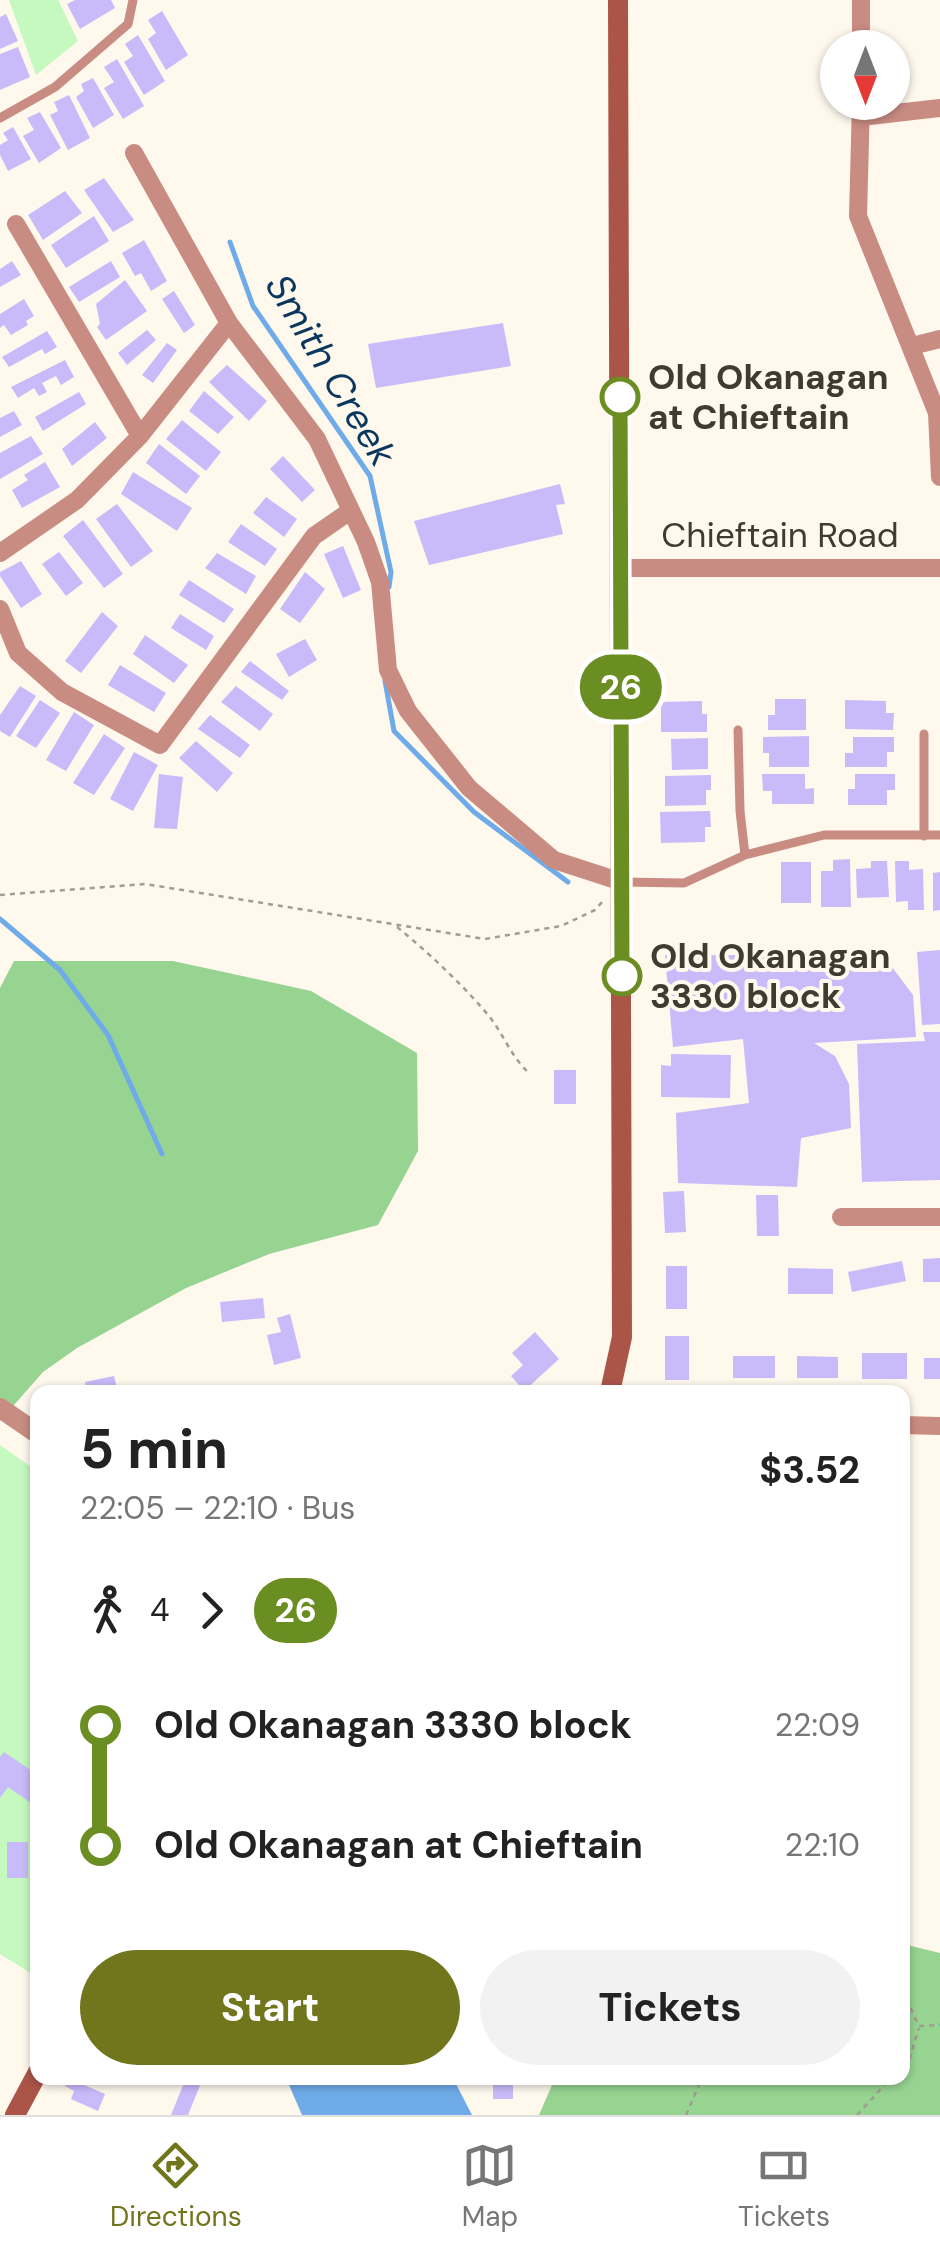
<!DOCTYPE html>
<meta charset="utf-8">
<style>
body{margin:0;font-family:"DM Sans",sans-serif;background:#f2f2f2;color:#222;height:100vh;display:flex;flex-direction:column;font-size:38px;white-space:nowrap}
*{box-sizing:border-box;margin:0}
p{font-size:32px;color:#767676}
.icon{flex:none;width:55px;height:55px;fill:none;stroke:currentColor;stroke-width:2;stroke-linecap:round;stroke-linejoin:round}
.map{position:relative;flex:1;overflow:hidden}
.side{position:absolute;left:30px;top:1385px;width:880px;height:700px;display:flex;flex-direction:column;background:#fff;border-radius:20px;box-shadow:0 2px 8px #0004}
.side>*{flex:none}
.badge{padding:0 20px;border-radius:32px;font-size:35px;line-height:65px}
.needle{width:65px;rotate:180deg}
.controls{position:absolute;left:820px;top:30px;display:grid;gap:20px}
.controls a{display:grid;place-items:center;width:90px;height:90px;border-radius:50%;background:#fff;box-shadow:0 2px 8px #0004;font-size:50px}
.map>.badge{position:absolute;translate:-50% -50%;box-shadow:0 0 0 5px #fff}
.legs{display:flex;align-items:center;gap:15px;height:110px;padding:0 50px;font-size:32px}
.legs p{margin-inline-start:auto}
.overview{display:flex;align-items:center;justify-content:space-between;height:170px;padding:0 50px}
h1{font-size:55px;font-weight:700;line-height:75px}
.cta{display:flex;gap:20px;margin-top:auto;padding:20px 50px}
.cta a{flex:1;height:115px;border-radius:60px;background:#71751c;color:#fff;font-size:40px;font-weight:700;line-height:115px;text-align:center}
.cta a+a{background:#f2f2f2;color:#222}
ul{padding:0 50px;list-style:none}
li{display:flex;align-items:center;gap:35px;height:120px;font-size:38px}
li i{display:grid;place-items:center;width:15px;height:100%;margin:0 12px;background:currentColor}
li i::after{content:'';width:25px;height:25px;margin:-12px;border:8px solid;border-radius:50%;background:#fff}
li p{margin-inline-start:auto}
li:first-child i{background:linear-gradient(#0000 50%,currentColor 0)}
li:last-child i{background:linear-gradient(currentColor 50%,#0000 0)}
.menu{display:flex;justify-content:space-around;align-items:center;height:140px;border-top:2px solid #e0e0e0;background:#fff;font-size:28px;color:#767676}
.menu a{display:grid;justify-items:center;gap:5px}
.menu .selected{color:#71751c}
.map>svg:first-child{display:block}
.green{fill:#c5f9c0}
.forest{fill:#97d391}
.water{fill:#6eabe8}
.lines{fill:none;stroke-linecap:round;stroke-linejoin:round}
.stream{stroke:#6eabe8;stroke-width:5}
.building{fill:#c9bbfa}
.path{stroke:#a29c91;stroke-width:2.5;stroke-dasharray:5 5;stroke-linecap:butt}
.service{stroke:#c98c82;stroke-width:9}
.minor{stroke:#c98c82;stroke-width:18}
.tertiary{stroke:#c98c82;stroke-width:20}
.secondary{stroke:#ab5549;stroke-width:20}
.line-1-casing{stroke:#fff;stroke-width:22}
.line-1{stroke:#6b8e23;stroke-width:15}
.stop-1-dot{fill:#fff;stroke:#6b8e23;stroke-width:5}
.labels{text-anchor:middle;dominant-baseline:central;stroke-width:8;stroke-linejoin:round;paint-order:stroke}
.stop-label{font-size:35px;font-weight:bold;fill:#403b2f;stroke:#fef8ed;text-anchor:start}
.street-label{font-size:35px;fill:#403b2f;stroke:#fef8ed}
.water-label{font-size:38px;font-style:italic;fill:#09375e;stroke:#fef8ed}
</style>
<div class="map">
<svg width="940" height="2115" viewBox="0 0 940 2115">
<rect width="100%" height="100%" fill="#fef8ed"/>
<path class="green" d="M9,0H58L78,41L36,75Z
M0,1445L37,1471V1977L0,1954Z"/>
<path class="forest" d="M14,961H173L311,991L417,1053L418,1151L378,1225L269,1254L186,1288L77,1348L43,1372L7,1413L0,1408V988Z
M903,1944L940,1953V2115H539L555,2078H902Z"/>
<path class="water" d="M286,2078H453L472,2115H302Z"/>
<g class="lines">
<path class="stream" d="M230,242L253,306L370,476L391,572L389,587
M385,681L394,731L474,812L568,882
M0,919L60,970L108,1035L162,1154"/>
</g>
<path class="building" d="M75,0H111L115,8L80,29L67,4Z
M162,11L188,55L166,70L148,39L156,33L148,20Z
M6,14L18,41L0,49V17Z
M138,35L165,81L144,95L124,62L133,56L125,44Z
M18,47L30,77L0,90V54Z
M117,59L144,106L123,119L104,88L114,82L104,67Z
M93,78L114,115L93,128L76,97L84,91L81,84Z
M69,95L90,138L68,150L50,115L58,111L54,102Z
M40,112L61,148L39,163L23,136L34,130L27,118Z
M13,127L31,159L8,171L0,155V145L8,140L3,133Z
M104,178L134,220L113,232L84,190Z
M65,191L82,213L43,240L28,215Z
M94,216L109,241L66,268L51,245Z
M144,240L167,281L151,291L141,273L135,276L122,253Z
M12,261L21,275L0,287V269Z
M111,261L120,277L79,302L69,287Z
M125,280L147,311L106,340L97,327L100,324L96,304Z
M174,291L195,325L184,333L162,299Z
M24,299L34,316L26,321L28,325L11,335L4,325L0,328V314Z
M503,323L511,366L376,388L368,344Z
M147,330L156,340L127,365L118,353Z
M47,331L57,347L45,354L42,349L9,367L2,357Z
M167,343L177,350L153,383L142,375Z
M65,360L74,377L61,385L56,376L42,383L47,392L39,396L34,388L18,398L11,387Z
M227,365L267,401L249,421L209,382Z
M204,391L234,417L218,434L189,411Z
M79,392L86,404L43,431L35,417Z
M14,411L22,425L0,437V418Z
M182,420L221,452L206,471L166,439Z
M95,422L107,438L72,466L62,449Z
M31,436L43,454L0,479V453Z
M159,444L200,476L186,494L146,463Z
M283,456L315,490L302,502L270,469Z
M45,462L60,487L22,508L12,490L28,480L24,475Z
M133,472L192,508L177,531L121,494Z
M560,484L565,504L556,505L563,534L429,565L414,521Z
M266,497L297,519L284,537L253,513Z
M117,504L153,551L131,567L96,519Z
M83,520L123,574L104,588L63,536Z
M241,524L277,549L265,566L228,542Z
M343,546L361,590L343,598L324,554Z
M59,552L83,583L66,596L42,564Z
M217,553L256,576L246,594L205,568Z
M21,561L42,594L21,608L0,576V572Z
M305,572L325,589L300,623L280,609Z
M189,580L234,609L224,623L179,595Z
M102,612L118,626L81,673L65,661Z
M180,614L214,636L206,650L171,628Z
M145,635L188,665L174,683L133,654Z
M305,639L317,660L289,677L276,654Z
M250,661L289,691L282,700L241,672Z
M120,665L166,693L154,712L108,685Z
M20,686L36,696L10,737L0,731V715Z
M236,686L273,714L260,731L221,702Z
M775,699H806V730H768V715H775Z
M40,700L60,713L36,748L16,736Z
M845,700L886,701V713H894L893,730L845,729Z
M702,701V714H707V732H661V702Z
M74,712L94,725L66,771L46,760Z
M210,715L250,745L240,758L198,729Z
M104,734L125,748L94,795L73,783Z
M809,736V767H769V753H763V737Z
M853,737H894V752H887V767H845V753H853Z
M708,738V769L672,770L671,739Z
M196,741L233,773L217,792L179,758Z
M134,752L158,765L133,811L110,799Z
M159,774L183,777L177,829L154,828Z
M762,774H805V789L814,788V804H772V791H763Z
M855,774H895V790H887V805H848V789H855Z
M711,775V790H706V805L665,806V776Z
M710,811L711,827H705V842L661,843L660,812Z
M850,859L851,907H821V871H833V860Z
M871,861H887L889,897L857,898L856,869L871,868Z
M895,861H909V870L923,869L924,910H908V901L896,902Z
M781,862H811V903H781Z
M940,872V910L933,911V873Z
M940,950V1024L922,1025L917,952Z
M665,955H883L913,995L916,1037L814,1043L835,1056L849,1084L851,1128L801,1138L797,1187L678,1183L676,1113L749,1103L743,1039L673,1047Z
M923,1032H940V1180L862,1182L857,1044L925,1041Z
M671,1054L731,1055L730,1098L661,1097V1065L671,1066Z
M554,1070H576V1104H554Z
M684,1191L686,1232L665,1233L663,1192Z
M756,1195H778L779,1236H757Z
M940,1258V1282H923V1259Z
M902,1261L906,1281L852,1292L848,1272Z
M666,1266H687V1309H666Z
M788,1268L833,1269V1294H788Z
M263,1298L265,1318L222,1322L220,1302Z
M290,1314L301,1358L274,1365L267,1335L281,1332L277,1318Z
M535,1332L559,1359L524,1391L511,1376L523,1365L512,1353Z
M665,1336H689V1380H665Z
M862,1353H907V1379H862Z
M733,1356H775V1378H733Z
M797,1356L838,1357V1378H797Z
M924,1358H940V1379H924Z
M114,1376L118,1392H87L85,1382Z
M4,1752L38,1775V1808L8,1787L0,1798V1757Z
M7,1842H28V1878H7Z
M68,2078L105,2094L98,2111L71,2099L74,2091L65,2086Z
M186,2078H203L188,2115H171Z
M493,2078H513V2099H493Z"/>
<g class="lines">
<path class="path" d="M0,895L145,884L485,939L561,926L595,910L603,901
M397,927C429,953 462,984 489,1016C504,1035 511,1057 530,1074
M902,1990L919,2026L940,2025
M902,2066L909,2060L919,2028
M686,2115L702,2078
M857,2115L891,2078"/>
<path class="service" d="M0,118L55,87L128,24L133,0
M738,730L740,811L745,855
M924,734V836
M622,882L684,883L745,855L824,835H940"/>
<path class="minor" d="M861,48V0
M861,102L858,216L937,413L940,477
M861,117L940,108
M134,153L229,323L317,439L366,542L380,582L388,670L408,711L469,788L554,860L622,882
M16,224L140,436
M912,346L940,339
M0,553L77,500L140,436L229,323
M621,568H940
M0,609L18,653L62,692L160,745L314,536L350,511
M841,1217H940
M902,1425L940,1426"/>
<path class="tertiary" d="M0,1408L38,1434"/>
<path class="secondary" d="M610,1392L622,1337L618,0
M15,2115L38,2072"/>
</g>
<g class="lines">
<defs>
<path id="line-1" d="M620,397L622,976"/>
</defs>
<use href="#line-1" class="line-1-casing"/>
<use href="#line-1" class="line-1"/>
</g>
<g class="stop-1-dot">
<circle cx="620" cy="397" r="18"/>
<circle cx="622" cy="976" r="18"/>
</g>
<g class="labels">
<g class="stop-label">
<text x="648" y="377">Old Okanagan<tspan x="648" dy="40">at Chieftain</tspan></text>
<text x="650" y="956">Old Okanagan<tspan x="650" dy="40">3330 block</tspan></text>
</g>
<g class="street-label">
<text x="780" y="535">Chieftain Road</text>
</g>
<g class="water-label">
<text transform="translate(331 370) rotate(59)">Smith Creek</text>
</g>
</g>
</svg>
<div class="controls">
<a><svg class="needle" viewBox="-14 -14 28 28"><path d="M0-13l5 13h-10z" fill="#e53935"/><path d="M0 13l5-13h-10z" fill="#767676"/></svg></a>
</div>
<b class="badge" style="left:621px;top:687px;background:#6b8e23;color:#fff">26</b>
<section class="side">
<div class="overview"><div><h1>5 min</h1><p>22:05 – 22:10 · Bus</p></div><b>$3.52</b></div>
<div class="legs"><svg class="icon" aria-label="walk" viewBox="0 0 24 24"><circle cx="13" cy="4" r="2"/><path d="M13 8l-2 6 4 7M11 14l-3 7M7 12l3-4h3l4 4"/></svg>4<svg class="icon" aria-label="forward" viewBox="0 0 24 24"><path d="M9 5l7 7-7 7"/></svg><b class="badge" style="background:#6b8e23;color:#fff">26</b></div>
<ul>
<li><i style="color:#6b8e23"></i><b>Old Okanagan 3330 block</b><p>22:09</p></li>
<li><i style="color:#6b8e23"></i><b>Old Okanagan at Chieftain</b><p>22:10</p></li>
</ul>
<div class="cta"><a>Start</a><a>Tickets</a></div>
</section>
</div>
<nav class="menu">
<a class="selected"><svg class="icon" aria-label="directions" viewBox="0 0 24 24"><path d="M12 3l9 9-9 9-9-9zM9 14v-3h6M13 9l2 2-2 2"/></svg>Directions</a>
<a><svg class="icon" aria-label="map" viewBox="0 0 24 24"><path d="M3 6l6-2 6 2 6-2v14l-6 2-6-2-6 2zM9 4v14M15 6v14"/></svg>Map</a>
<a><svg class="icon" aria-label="tickets" viewBox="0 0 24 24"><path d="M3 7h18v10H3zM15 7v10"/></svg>Tickets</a>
</nav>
